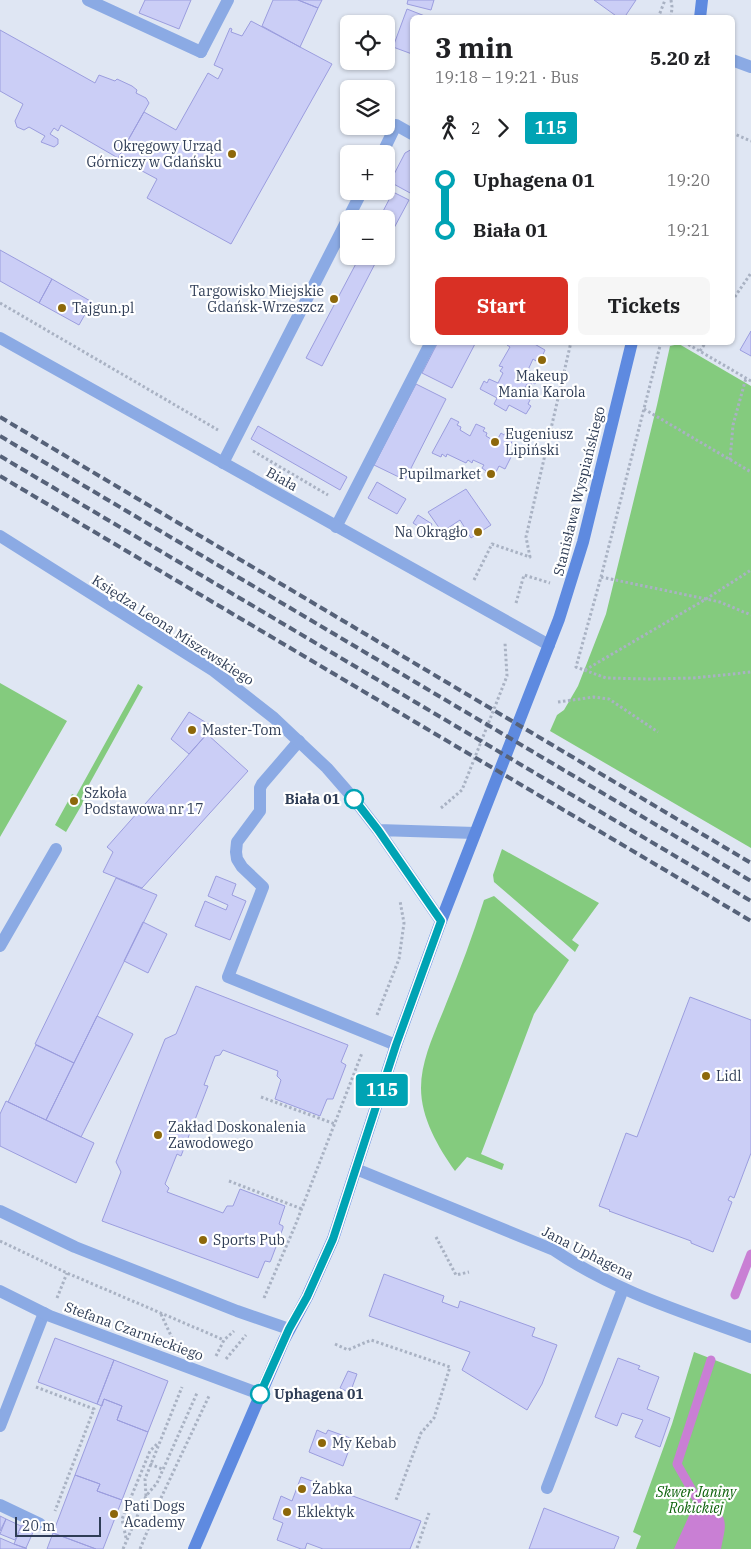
<!DOCTYPE html>
<meta charset="utf-8">
<style>
body{margin:0;font-family:"IBM Plex Serif",serif;background:#f6f6f6;color:#202124;height:100vh;display:flex;flex-direction:column;font-size:19px;white-space:nowrap}
*{box-sizing:border-box;margin:0}
p{font-size:16px;color:#757577}
.icon{flex:none;width:28px;height:28px;fill:none;stroke:currentColor;stroke-width:2;stroke-linecap:round;stroke-linejoin:round}
.map{position:relative;flex:1;overflow:hidden}
.panel{position:absolute;left:410px;top:15px;width:325px;height:330px;display:flex;flex-direction:column;background:#fff;border-radius:8px;box-shadow:0 1px 4px #0004}
.panel>*{flex:none}
.badge{padding:0 10px;border-radius:4px;font-size:18px;line-height:32px}
.controls{position:absolute;left:340px;top:15px;display:grid;gap:10px}
.controls a{display:grid;place-items:center;width:55px;height:55px;border-radius:8px;background:#fff;box-shadow:0 1px 4px #0004;font-size:25px}
.scale{position:absolute;left:15px;bottom:12px;width:86px;box-sizing:border-box;padding-left:5px;border:2px solid #2f3d56;border-top:0;font-size:14px;line-height:18px;white-space:nowrap;color:#2f3d56;-webkit-text-stroke:4px #fff;paint-order:stroke}
.map>.badge{position:absolute;translate:-50% -50%;box-shadow:0 0 0 2px #fff}
.legs{display:flex;align-items:center;gap:8px;height:55px;padding:0 25px;font-size:16px}
.legs p{margin-inline-start:auto}
.head{display:flex;align-items:center;justify-content:space-between;height:85px;padding:0 25px}
h1{font-size:28px;font-weight:800;line-height:38px}
.action{display:flex;gap:10px;margin-top:auto;padding:10px 25px}
.action a{flex:1;height:58px;border-radius:8px;background:#d93025;color:#fff;font-size:20px;font-weight:800;line-height:58px;text-align:center}
.action a+a{background:#f6f6f6;color:#202124}
ul{padding:0 25px;list-style:none}
li{display:flex;align-items:center;gap:18px;height:50px;font-size:19px}
li i{display:grid;place-items:center;width:8px;height:100%;margin:0 6px;background:currentColor}
li i::after{content:'';width:12px;height:12px;margin:-6px;border:4px solid;border-radius:50%;background:#fff}
li p{margin-inline-start:auto}
li:first-child i{background:linear-gradient(#0000 50%,currentColor 0)}
li:last-child i{background:linear-gradient(currentColor 50%,#0000 0)}
.map>svg:first-child{display:block}
.green{fill:#84cb7e}
.water{fill:#c97fd4}
.lines{fill:none;stroke-linecap:round;stroke-linejoin:round}
.stream{stroke:#c97fd4;stroke-width:9}
.building{fill:#cbcef6;stroke:#9b9dde}
.path{stroke:#a9b2c3;stroke-width:3;stroke-dasharray:2.5 2.5;stroke-linecap:butt}
.service{stroke:#8baae4;stroke-width:12}
.minor{stroke:#8baae4;stroke-width:12}
.secondary{stroke:#5e8ae0;stroke-width:12}
.rail{stroke:#566279;stroke-width:4;stroke-dasharray:8 4;stroke-linecap:butt}
.line-1-casing{stroke:#fff;stroke-width:11}
.line-1{stroke:#00a3b4;stroke-width:8}
.poi-dot{fill:#8d680b;stroke:#fff;stroke-width:2}
.stop-1-dot{fill:#fff;stroke:#00a3b4;stroke-width:2.5}
.labels{text-anchor:middle;dominant-baseline:central;stroke-width:4.5;stroke-linejoin:round;paint-order:stroke}
.poi-label{font-size:14px;fill:#2f3d56;stroke:#fff;text-anchor:start}
.street-label{font-size:14px;fill:#2f3d56;stroke:#fff}
.stop-label{font-size:14px;font-weight:bold;fill:#2f3d56;stroke:#fff;text-anchor:end}
.park-label{font-size:14px;font-style:italic;fill:#0a6008;stroke:#fff}
</style>
<div class="map">
<svg width="751" height="1549" viewBox="0 0 751 1549">
<rect width="100%" height="100%" fill="#dfe6f3"/>
<path class="green" d="M679,344L751,386V848L550,731L557,715L564,710L578,686L606,614L657,405L670,346Z
M0,683L67,721L0,837Z
M138,684L143,687L81,799L84,801L66,832L55,825L72,794L76,796Z
M502,849L599,903L572,940L579,945L575,952L494,882L493,875Z
M494,896L569,960L534,1014L481,1154L504,1164L502,1170L467,1157L455,1171C438,1147 421,1118 421,1088C421,1059 436,1030 446,1004C460,970 473,935 484,900Z
M694,1352L751,1374V1549H636L641,1536L633,1532L672,1424Z"/>
<path class="water" d="M712,1503C730,1519 725,1527 721,1549H674L692,1509Z"/>
<g class="lines">
<path class="stream" d="M735,1295L751,1254
M702,1516L701,1506L677,1464L711,1360"/>
</g>
<path class="building" d="M145,0H191L179,29L139,13Z
M273,0H298L318,8L300,47L262,26Z
M298,0H322L318,8Z
M408,0H434L431,10L407,4Z
M594,0H636L624,18H619Z
M407,9L430,18H412V54L393,47Z
M251,21L332,64L231,244L147,198L157,179L118,158L144,112L176,130L208,73L218,79L223,69L214,65L230,28L232,29L231,32L242,36Z
M0,30L95,83L99,75L115,81L117,79L132,86L137,90L136,93L146,98L149,103L118,158L61,125L58,131L54,128L50,134L58,139V144L54,147L41,142L45,136L29,127L24,130L17,127L15,121L23,104L0,91Z
M412,149V194L390,182L405,153Z
M393,192L409,200L386,243V219H379Z
M0,250L52,279L39,303L0,281Z
M360,256H379L322,366L306,358Z
M52,279L92,302L79,325L39,303Z
M751,331V356L740,350Z
M438,342H476L452,388L422,373Z
M508,342H531L545,350L541,359L538,357L536,361L533,359L528,370L539,376L535,384L532,382L530,386L527,384L521,395L530,400L528,404L531,406L526,414L509,405L506,411L494,404L497,398L480,389L484,381L487,383L489,379L498,383L503,373L500,371L503,367L499,366L510,347L507,345Z
M416,384L446,399L405,480L374,465Z
M451,418L459,422L457,425L461,427L460,430L470,436L476,424L485,428L483,431L487,433L486,436L496,442L501,433L504,435L506,432L514,437L506,454L511,457L505,469L499,466L493,478L485,473L486,471L482,468L484,465L473,460L472,463L468,460L466,463L447,454L446,457L442,454L441,457L432,453Z
M258,426L347,477L340,490L251,439Z
M377,482L406,499L397,514L368,498Z
M466,489L491,525L471,538L460,520L442,532L428,512Z
M418,515L432,524L427,532L413,523Z
M189,712L213,727L189,754L171,739Z
M207,734L248,771L142,888L103,872L113,852L107,847Z
M216,876L236,884L232,895L246,901L230,940L195,926L205,901L226,910L228,905L208,896Z
M116,878L157,895L74,1063L35,1044Z
M143,922L167,934L148,973L124,961Z
M196,986L348,1045L341,1062L346,1065L333,1099H327L320,1116L275,1099L281,1080L277,1076L278,1071L223,1050L220,1055L215,1056L204,1085L208,1086L181,1156L177,1154L165,1184L169,1188L167,1192L223,1213L227,1206H233L240,1189L285,1206L279,1224L283,1226V1228L271,1260L270,1262L265,1261L258,1278L102,1221L121,1172L116,1162L165,1039L176,1034Z
M690,997L751,1020V1153L734,1198L730,1196L728,1200L732,1202L713,1252L691,1243V1241L609,1211L610,1210L599,1206L626,1133L637,1137Z
M97,1016L133,1034L81,1137L46,1120Z
M36,1045L74,1063L46,1120L8,1102Z
M6,1101L94,1143L76,1183L0,1146V1114Z
M384,1274L444,1296L442,1302L458,1308L460,1301L535,1328L532,1336L557,1345L542,1384L527,1410L462,1370L470,1352L369,1316Z
M55,1338L114,1360L97,1404L38,1382Z
M618,1358L640,1366L638,1369L659,1377L647,1409L670,1418L660,1447L635,1437L643,1420L622,1413L617,1426L595,1417Z
M114,1360L168,1381L148,1432L117,1420L122,1406L104,1399L102,1406L97,1404Z
M348,1371L357,1374L350,1393L340,1388Z
M104,1399L122,1406L117,1420L148,1432L122,1500L97,1491L100,1484L75,1475Z
M317,1430L326,1434L328,1430L353,1439L343,1466L309,1452Z
M75,1475L100,1484L97,1491L122,1500L103,1549H96L53,1533Z
M301,1477L421,1521L410,1549H323L307,1543L305,1549H301L277,1540L283,1523L273,1519L281,1496L292,1501Z
M544,1508L619,1537L614,1549H529Z
M0,1516L6,1519L0,1531Z
M6,1519L21,1526L15,1540L0,1534Z
M22,1525L34,1530L26,1548L14,1544Z
M53,1533L96,1549H47Z
M0,1538L14,1544L27,1549H0Z"/>
<g class="lines">
<path class="path" d="M671,0L672,7L671,18
M658,18L665,0
M732,133L751,141
M732,301L751,273
M0,303L218,430
M661,342L601,577L576,667L606,678L649,679L694,678L751,672
M684,342L751,381
M700,351L706,342
M644,409L751,472
M253,451L328,495
M730,460L733,425L746,378
M601,577L706,599L720,602L751,615
M474,580L492,544L530,557L526,537L571,342
M516,603L524,575L550,583
M585,670L706,599L751,570
M558,702L594,697L609,699L658,732
M441,808L462,790L507,676L505,643
M377,1015L399,959L404,923L400,901
M261,1097L335,1124
M229,1181L302,1209
M436,1237L456,1275L469,1272
M0,1241L67,1273L224,1340
M57,1298L67,1273
M264,1298L295,1226L362,1053
M161,1314L172,1338
M335,1344L348,1350L371,1340L450,1367L434,1418L421,1433L396,1500
M216,1356L224,1340L234,1331
M226,1359L246,1335
M36,1387L94,1409L55,1511
M347,1398L352,1397L359,1391
M150,1464L162,1469
M146,1496L145,1479L182,1387
M126,1538L122,1519L150,1451L157,1444
M417,1548L429,1513
M123,1549L146,1496L157,1483L197,1393
M140,1549L161,1498L209,1396"/>
<path class="service" d="M88,0L201,52
M732,60L751,67
M382,154L396,125L412,134
M223,463L362,191
M336,527L431,342
M299,741L262,784L260,788V811L237,842L236,852L237,859L242,867L263,887L228,977L396,1045
M0,946L56,849
M0,1211L75,1247L237,1311L289,1329
M0,1426L44,1313
M547,1488L623,1289
M0,1505L40,1524"/>
<path class="minor" d="M201,52L228,0
M0,338L549,645
M0,536L214,671L274,718L327,768L354,799L378,830L441,921
M378,830L475,833
M356,1169L554,1250C614,1291 683,1312 751,1337
M0,1291L50,1316L260,1394"/>
<path class="secondary" d="M700,18L702,0
M194,1549L284,1340L307,1297L333,1239L396,1045L441,921L559,619L583,542L632,342"/>
<path class="rail" d="M0,417L751,863
M0,436L751,881
M0,456L751,901
M0,476L751,921"/>
</g>
<g class="lines">
<defs>
<path id="line-1" d="M260,1394L289,1329L307,1297L333,1239L396,1045L441,921L378,830L354,799"/>
</defs>
<use href="#line-1" class="line-1-casing"/>
<use href="#line-1" class="line-1"/>
</g>
<g class="poi-dot">
<circle cx="232" cy="154" r="5"/>
<circle cx="334" cy="299" r="5"/>
<circle cx="62" cy="308" r="5"/>
<circle cx="542" cy="360" r="5"/>
<circle cx="495" cy="442" r="5"/>
<circle cx="491" cy="474" r="5"/>
<circle cx="478" cy="532" r="5"/>
<circle cx="192" cy="730" r="5"/>
<circle cx="74" cy="801" r="5"/>
<circle cx="706" cy="1076" r="5"/>
<circle cx="158" cy="1135" r="5"/>
<circle cx="203" cy="1240" r="5"/>
<circle cx="322" cy="1443" r="5"/>
<circle cx="302" cy="1489" r="5"/>
<circle cx="287" cy="1512" r="5"/>
<circle cx="114" cy="1514" r="5"/>
</g>
<g class="stop-1-dot">
<circle cx="354" cy="799" r="9"/>
<circle cx="260" cy="1394" r="9"/>
</g>
<g class="labels">
<g class="poi-label">
<text x="222" y="146" text-anchor="end">Okręgowy Urząd<tspan x="222" dy="16">Górniczy w Gdańsku</tspan></text>
<text x="324" y="291" text-anchor="end">Targowisko Miejskie<tspan x="324" dy="16">Gdańsk-Wrzeszcz</tspan></text>
<text x="72" y="308">Tajgun.pl</text>
<text x="542" y="376" text-anchor="middle">Makeup<tspan x="542" dy="16">Mania Karola</tspan></text>
<text x="505" y="434">Eugeniusz<tspan x="505" dy="16">Lipiński</tspan></text>
<text x="481" y="474" text-anchor="end">Pupilmarket</text>
<text x="468" y="532" text-anchor="end">Na Okrągło</text>
<text x="202" y="730">Master-Tom</text>
<text x="84" y="793">Szkoła<tspan x="84" dy="16">Podstawowa nr 17</tspan></text>
<text x="716" y="1076">Lidl</text>
<text x="168" y="1127">Zakład Doskonalenia<tspan x="168" dy="16">Zawodowego</tspan></text>
<text x="213" y="1240">Sports Pub</text>
<text x="332" y="1443">My Kebab</text>
<text x="312" y="1489">Żabka</text>
<text x="124" y="1506">Pati Dogs<tspan x="124" dy="16">Academy</tspan></text>
<text x="297" y="1512">Eklektyk</text>
</g>
<g class="street-label">
<text transform="translate(282 479) rotate(29)">Biała</text>
<text transform="translate(579 491) rotate(-76)">Stanisława Wyspiańskiego</text>
<text transform="translate(173 630) rotate(33)">Księdza Leona Miszewskiego</text>
<text transform="translate(588 1253) rotate(27)">Jana Uphagena</text>
<text transform="translate(134 1331) rotate(20)">Stefana Czarnieckiego</text>
</g>
<g class="stop-label">
<text x="340" y="799">Biała 01</text>
<text x="274" y="1394" text-anchor="start">Uphagena 01</text>
</g>
<g class="park-label">
<text x="696" y="1492">Skwer Janiny<tspan x="696" dy="16">Rokickiej</tspan></text>
</g>
</g>
</svg>
<div class="controls">
<a><svg class="icon" aria-label="locate" viewBox="0 0 24 24"><circle cx="12" cy="12" r="6"/><path d="M12 2v4M12 18v4M2 12h4M18 12h4"/></svg></a>
<a><svg class="icon" aria-label="layers" viewBox="0 0 24 24"><path d="M12 4l9 5-9 5-9-5zM3 14l9 5 9-5"/></svg></a>
<a>+</a>
<a>−</a>
</div>
<div class="scale">20 m</div>
<b class="badge" style="left:382px;top:1090px;background:#00a3b4;color:#fff">115</b>
<section class="panel">
<div class="head"><div><h1>3 min</h1><p>19:18 – 19:21 · Bus</p></div><b>5.20 zł</b></div>
<div class="legs"><svg class="icon" aria-label="walk" viewBox="0 0 24 24"><circle cx="13" cy="4" r="2"/><path d="M13 8l-2 6 4 7M11 14l-3 7M7 12l3-4h3l4 4"/></svg>2<svg class="icon" aria-label="forward" viewBox="0 0 24 24"><path d="M9 5l7 7-7 7"/></svg><b class="badge" style="background:#00a3b4;color:#fff">115</b></div>
<ul>
<li><i style="color:#00a3b4"></i><b>Uphagena 01</b><p>19:20</p></li>
<li><i style="color:#00a3b4"></i><b>Biała 01</b><p>19:21</p></li>
</ul>
<div class="action"><a>Start</a><a>Tickets</a></div>
</section>
</div>
